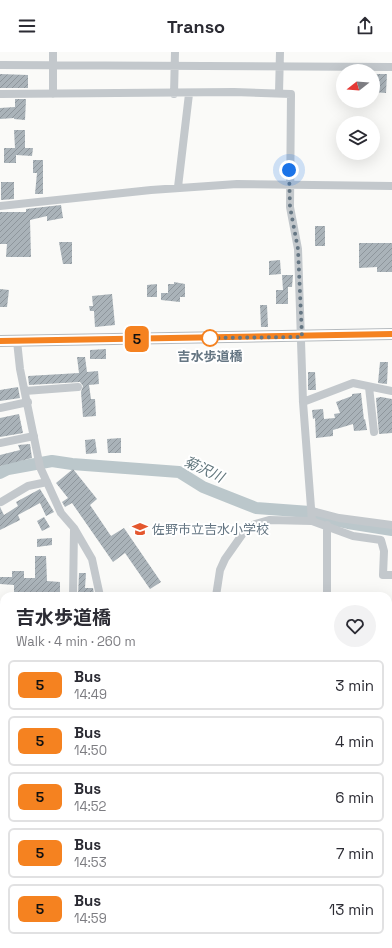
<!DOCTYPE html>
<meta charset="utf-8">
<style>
body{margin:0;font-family:"Space Grotesk","Noto Sans JP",sans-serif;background:#f2f2f3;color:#2b2b33;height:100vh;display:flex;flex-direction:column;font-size:15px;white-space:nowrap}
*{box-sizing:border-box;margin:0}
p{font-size:13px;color:#7c7c81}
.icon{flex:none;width:22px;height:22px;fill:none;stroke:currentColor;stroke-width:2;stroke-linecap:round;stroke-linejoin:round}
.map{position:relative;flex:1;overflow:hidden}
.drawer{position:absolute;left:0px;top:540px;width:392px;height:356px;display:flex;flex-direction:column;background:#fff;border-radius:12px 12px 0 0;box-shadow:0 4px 16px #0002}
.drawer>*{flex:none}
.badge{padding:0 8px;border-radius:6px;font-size:14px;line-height:26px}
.needle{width:26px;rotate:253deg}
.tools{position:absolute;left:336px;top:12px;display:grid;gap:8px}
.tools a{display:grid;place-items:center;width:44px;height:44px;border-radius:50%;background:#fff;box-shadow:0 4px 16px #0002;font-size:20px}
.you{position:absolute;width:20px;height:20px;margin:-10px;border:3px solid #fff;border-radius:50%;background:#1a73e8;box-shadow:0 0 0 6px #1a73e833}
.map>.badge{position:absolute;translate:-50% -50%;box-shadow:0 0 0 2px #fff}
.round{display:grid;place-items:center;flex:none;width:42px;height:42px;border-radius:21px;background:#f2f2f3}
.head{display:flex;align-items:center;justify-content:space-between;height:68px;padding:0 16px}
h1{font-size:19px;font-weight:700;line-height:30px}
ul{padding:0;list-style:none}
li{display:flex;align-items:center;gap:12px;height:50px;margin:0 8px 6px;padding:0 8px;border:2px solid #e1e1e2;border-radius:6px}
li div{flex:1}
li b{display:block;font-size:15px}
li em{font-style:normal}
li .badge{min-width:44px;font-weight:700;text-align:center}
header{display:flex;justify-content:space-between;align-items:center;height:52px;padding:0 16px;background:#fff;font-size:18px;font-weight:700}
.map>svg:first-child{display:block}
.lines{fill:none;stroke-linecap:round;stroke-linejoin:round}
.river{stroke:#bbc7cb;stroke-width:12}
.building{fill:url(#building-hatch)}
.major-casing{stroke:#b5babe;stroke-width:12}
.minor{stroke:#c3c8cc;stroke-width:8}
.major{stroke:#fff;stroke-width:10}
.line-casing{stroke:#fff;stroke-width:9}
.line{stroke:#f58220;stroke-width:6}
.walk{stroke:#657683;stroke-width:4;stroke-dasharray:0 7.2}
.stop-dot{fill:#fff;stroke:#f58220;stroke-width:2}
.labels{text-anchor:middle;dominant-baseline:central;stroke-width:4;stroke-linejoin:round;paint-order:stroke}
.stop-label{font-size:13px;font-weight:bold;fill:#657683;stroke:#fff}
.poi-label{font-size:13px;fill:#657683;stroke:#fff;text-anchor:start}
.water-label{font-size:14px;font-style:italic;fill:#60757c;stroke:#fff}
</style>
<header><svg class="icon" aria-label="menu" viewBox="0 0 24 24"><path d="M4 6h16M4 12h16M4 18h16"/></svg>Transo<svg class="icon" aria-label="share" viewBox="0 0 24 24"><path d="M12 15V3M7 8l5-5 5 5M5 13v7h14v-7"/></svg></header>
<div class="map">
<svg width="392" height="896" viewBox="0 0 392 896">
<defs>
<pattern id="building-hatch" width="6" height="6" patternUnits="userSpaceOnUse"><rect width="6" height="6" fill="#aab3b9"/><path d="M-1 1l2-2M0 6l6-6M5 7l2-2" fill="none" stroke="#8e969c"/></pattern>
</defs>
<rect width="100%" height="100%" fill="#fafaf8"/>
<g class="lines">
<path class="river" d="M0,421L8,417L52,409L72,412L179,420L203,435L256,456L310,460L324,466L348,471L392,478"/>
</g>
<path class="building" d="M0,22L28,23V36H0Z
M373,22H387L386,41L373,40Z
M15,47H26L25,68L14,67V66L0,67V56L15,55Z
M14,78H25V96H33L32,104L16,103V111H4V96H15Z
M33,108H43V142H35L37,121H33Z
M1,130H14V147L1,148Z
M61,153L63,166L47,169V164L30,168L31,205H6L7,192H0V160H26V157Z
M315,174H325V194H315Z
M59,190H72V212H63Z
M359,191H392V220H377V215L359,216Z
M280,208L281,222L269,223V209Z
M282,223H293L292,235H288V252H276V238H283Z
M174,230L185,232V245H180V250L161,248V241H168V232H174Z
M157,232V245H147V233Z
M0,237L9,238L7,255H0Z
M112,242L115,273L95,275L94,259H90L89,254H93L92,244Z
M260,253H267L268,275H261Z
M106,297V307H90V298Z
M77,305H85L87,320L98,319L99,332L89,333L91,347H95L96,364L83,365L81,340L83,334L80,330L29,333L28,324L79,321Z
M380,310H388L387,332L378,331Z
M308,320H315L316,338H308Z
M18,335L20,346L0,349V338Z
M361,341L364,368L365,367L367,378L354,379L353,372L333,378V384L316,386L315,366L313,367L312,358L323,357L324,367L335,366L334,362L340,361L336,350L352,344V342Z
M381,345L392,347V381L379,382L376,346Z
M19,362L23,381L0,385V366Z
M121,386V401H108L107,387Z
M95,387L97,401L86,402L85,388Z
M30,392L32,406L0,414V403L20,398L18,393Z
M73,417L97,447L90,453L111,484L124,476L161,530L150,537L125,501L113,510L72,451L65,455L62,450L68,446L56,431Z
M40,437L54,460L46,464L40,451L18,463L20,468L0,478V455L4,463L18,454L16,450Z
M44,465L50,475L42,479L37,469Z
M52,486V493L37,495V487Z
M35,504H46L47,529L60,530V544H14V533L0,532V525H12V519H24V526H35Z
M79,521H86L85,536H93L94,542H84V544H78Z"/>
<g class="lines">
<defs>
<path id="major" d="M0,289L392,282"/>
</defs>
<use href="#major" class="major-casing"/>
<path class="minor" d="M0,13L392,15
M279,41L280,0
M0,42L234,40L291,42L290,155L298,197L303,350L312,469
M53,42V0
M174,42L175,0
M178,135L189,42
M0,154L151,138L237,132L392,134
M17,289L20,317L40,415L61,461L74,476L92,507L100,544
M369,335L374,380
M25,339L78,335
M303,350L353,331L392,339
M0,356L28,350
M0,391L34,384
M1,450L28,434L47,430
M312,459L339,466L392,473
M327,473V544
M73,544L74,477
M216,544L220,518L225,507L244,480L255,472L269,468L312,469L353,484L381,488L384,499L383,523H392
M0,554H4
M388,731H392
M0,757H4
M388,845H392
M179,892V896
M344,896V892"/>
<use href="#major" class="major"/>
</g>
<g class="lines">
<defs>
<path id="line" d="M0,289L392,282"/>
</defs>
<use href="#line" class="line-casing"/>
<use href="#line" class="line"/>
<path class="walk" d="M210,286H207L302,285L298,197L290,155L289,118"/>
</g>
<defs>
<symbol id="school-bare" viewBox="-9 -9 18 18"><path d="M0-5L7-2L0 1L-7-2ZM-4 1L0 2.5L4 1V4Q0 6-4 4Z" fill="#e4572e" stroke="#fff" stroke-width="2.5" paint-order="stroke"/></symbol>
</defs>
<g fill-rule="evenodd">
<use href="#school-bare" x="129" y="466" width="22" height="22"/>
</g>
<circle class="stop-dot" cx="210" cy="286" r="8"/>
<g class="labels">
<g class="stop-label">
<text x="210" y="304">吉水歩道橋</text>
</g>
<g class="poi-label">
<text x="152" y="477">佐野市立吉水小学校</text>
</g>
<g class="water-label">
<text transform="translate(204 417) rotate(25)">菊沢川</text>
</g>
</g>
</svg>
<div class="tools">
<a><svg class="needle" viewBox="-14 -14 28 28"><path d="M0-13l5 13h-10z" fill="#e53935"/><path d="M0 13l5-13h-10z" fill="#7c7c81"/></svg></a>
<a><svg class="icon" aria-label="layers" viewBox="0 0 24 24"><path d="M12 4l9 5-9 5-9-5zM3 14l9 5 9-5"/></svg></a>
</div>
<div class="you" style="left:289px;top:118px"></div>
<b class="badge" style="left:137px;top:287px;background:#f58220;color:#111">5</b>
<section class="drawer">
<div class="head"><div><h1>吉水歩道橋</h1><p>Walk · 4 min · 260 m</p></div><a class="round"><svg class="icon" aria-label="heart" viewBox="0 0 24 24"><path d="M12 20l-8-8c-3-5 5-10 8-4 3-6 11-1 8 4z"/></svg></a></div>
<ul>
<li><span class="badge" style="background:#f58220;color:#111">5</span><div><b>Bus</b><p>14:49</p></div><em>3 min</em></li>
<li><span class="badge" style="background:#f58220;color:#111">5</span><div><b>Bus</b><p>14:50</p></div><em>4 min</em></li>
<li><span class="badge" style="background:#f58220;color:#111">5</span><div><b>Bus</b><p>14:52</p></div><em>6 min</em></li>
<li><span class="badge" style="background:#f58220;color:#111">5</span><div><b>Bus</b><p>14:53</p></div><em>7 min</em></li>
<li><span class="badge" style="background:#f58220;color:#111">5</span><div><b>Bus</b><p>14:59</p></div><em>13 min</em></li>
</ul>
</section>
</div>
